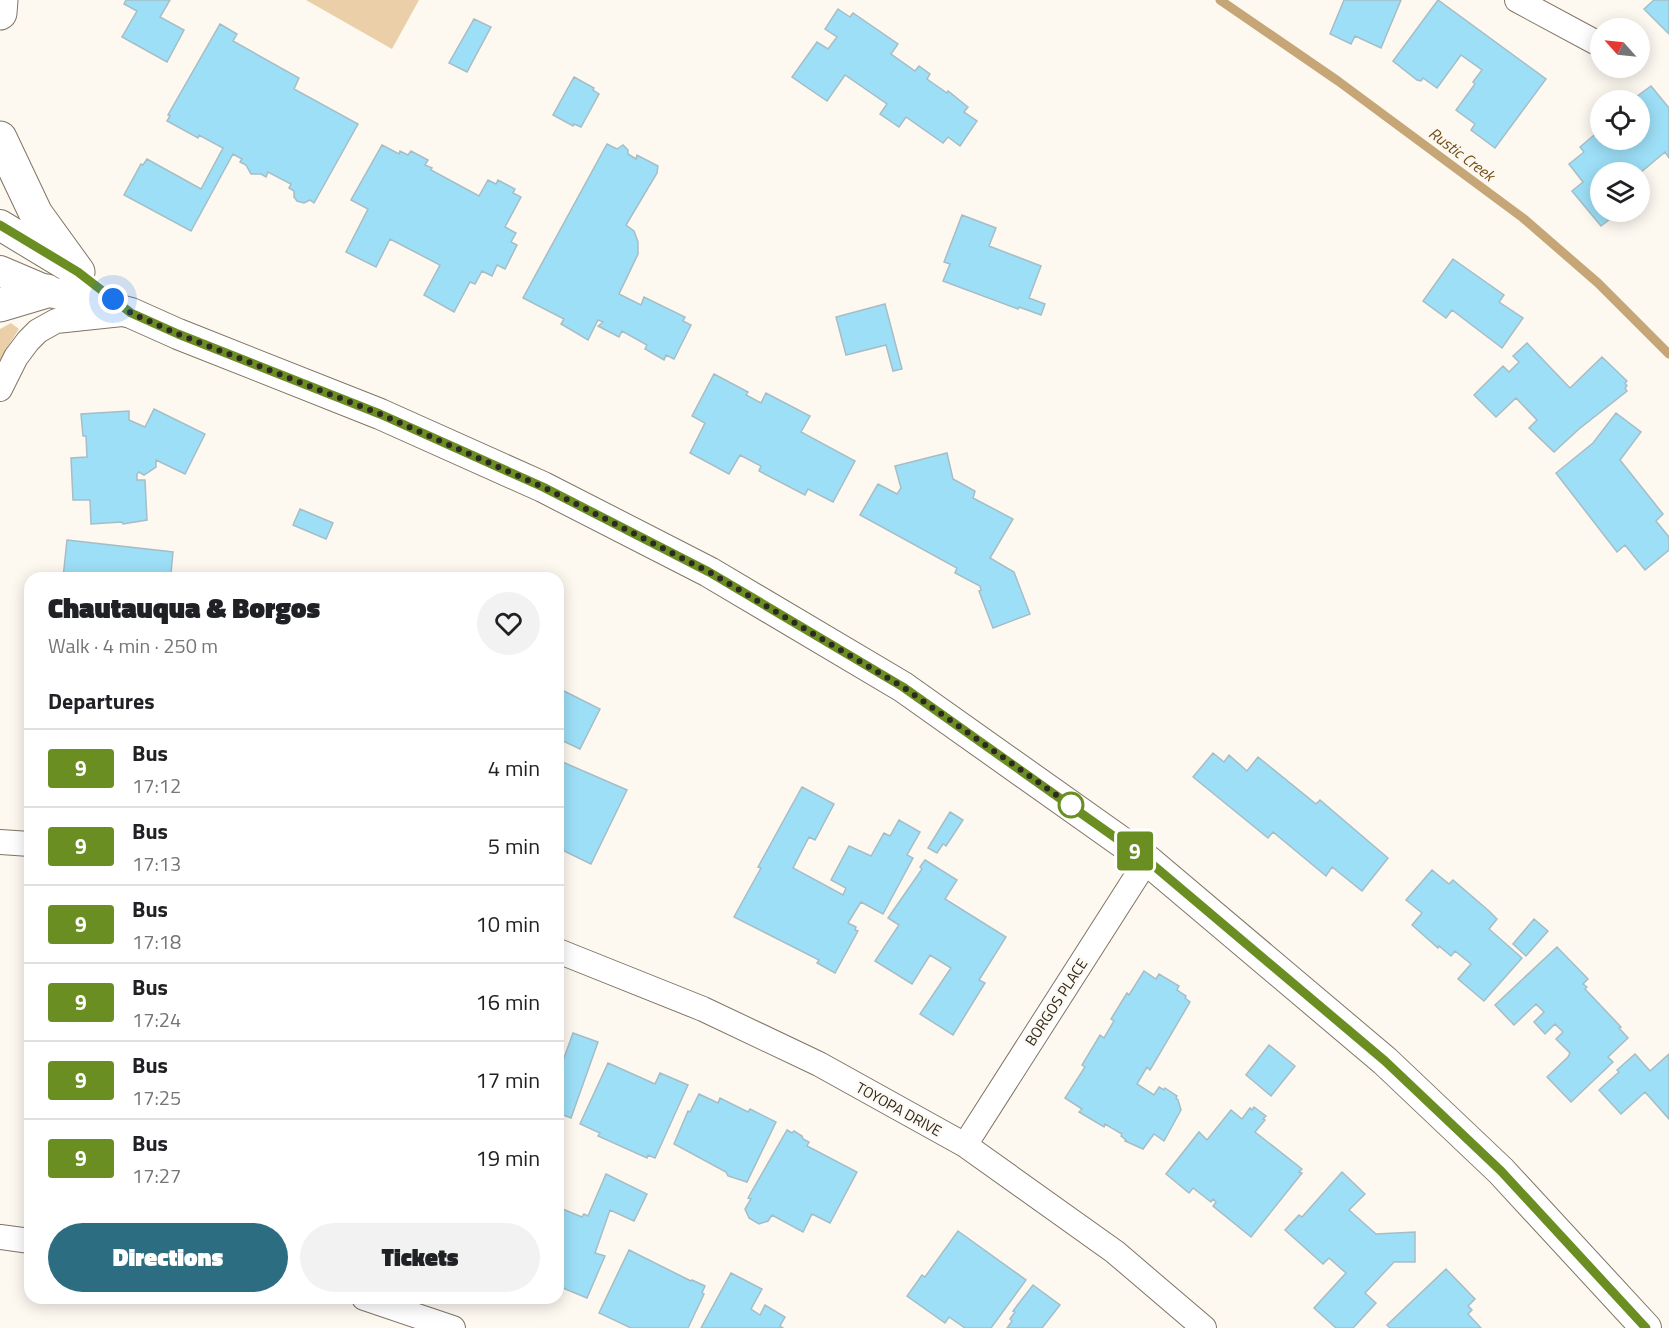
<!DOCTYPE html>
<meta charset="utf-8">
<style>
body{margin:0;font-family:"Titillium Web",sans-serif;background:#f2f2f2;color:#202124;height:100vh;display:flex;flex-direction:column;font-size:22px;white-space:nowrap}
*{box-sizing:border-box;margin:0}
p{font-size:20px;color:#757577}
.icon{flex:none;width:33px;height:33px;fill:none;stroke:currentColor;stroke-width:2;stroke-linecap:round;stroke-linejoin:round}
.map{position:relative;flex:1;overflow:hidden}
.sheet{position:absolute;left:24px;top:572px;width:540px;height:732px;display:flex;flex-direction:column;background:#fff;border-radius:18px;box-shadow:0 3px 15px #0003}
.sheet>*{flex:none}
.badge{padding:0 12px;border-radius:4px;font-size:21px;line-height:39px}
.needle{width:39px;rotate:297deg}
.fabs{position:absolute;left:1590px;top:18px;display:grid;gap:12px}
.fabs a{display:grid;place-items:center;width:60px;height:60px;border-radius:50%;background:#fff;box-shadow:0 3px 15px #0003;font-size:30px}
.you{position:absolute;width:30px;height:30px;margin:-15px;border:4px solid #fff;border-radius:50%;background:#1a73e8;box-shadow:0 0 0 9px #1a73e833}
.map>.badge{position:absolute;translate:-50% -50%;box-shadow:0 0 0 3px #fff}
h2{padding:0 24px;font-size:22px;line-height:54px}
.round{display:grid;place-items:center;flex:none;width:63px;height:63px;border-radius:32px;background:#f2f2f2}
.summary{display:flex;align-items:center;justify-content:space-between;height:102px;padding:0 24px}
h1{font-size:28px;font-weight:800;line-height:45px}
.cta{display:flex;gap:12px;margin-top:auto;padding:12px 24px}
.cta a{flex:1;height:69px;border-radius:36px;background:#2d6d81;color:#fff;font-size:24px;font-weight:800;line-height:69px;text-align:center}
.cta a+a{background:#f2f2f2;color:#202124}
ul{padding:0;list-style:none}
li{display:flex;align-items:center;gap:18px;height:78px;padding:0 24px;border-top:2px solid #e0e0e0}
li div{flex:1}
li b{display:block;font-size:22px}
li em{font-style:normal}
li .badge{min-width:66px;font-weight:700;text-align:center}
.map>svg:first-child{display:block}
.green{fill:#eacfa9}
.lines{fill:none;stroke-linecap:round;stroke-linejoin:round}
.stream{stroke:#c6a576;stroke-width:9}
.building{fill:#9ddff7;stroke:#a6bdc6;stroke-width:1.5}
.minor-casing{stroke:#807464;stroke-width:26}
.tertiary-casing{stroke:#807464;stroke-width:32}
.secondary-casing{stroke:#807464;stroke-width:35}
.minor{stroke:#fff;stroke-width:24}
.tertiary{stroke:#fff;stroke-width:30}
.secondary{stroke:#fff;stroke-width:33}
.line-casing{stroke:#fff;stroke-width:14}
.line{stroke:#6b8e23;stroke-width:9}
.walk{stroke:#2e2922;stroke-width:6;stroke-dasharray:0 10.8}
.stop-dot{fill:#fff;stroke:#6b8e23;stroke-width:3}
.labels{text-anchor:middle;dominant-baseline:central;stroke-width:4.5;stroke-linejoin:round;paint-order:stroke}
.street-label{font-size:15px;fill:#2e2922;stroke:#fdf8f0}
.water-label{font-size:16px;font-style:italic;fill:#6f4e16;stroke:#fdf8f0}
</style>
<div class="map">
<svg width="1669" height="1328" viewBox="0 0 1669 1328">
<rect width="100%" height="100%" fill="#fdf8f0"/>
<path class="green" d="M306,0H419L392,49Z
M11,323L19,329L8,346L0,368V329Z"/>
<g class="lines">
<path class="stream" d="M1220,0L1338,81L1523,218L1598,283L1669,354"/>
</g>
<path class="building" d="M126,0H170L160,17L184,30L167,62L122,37L137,11L124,4Z
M1344,0H1401L1381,48L1355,36L1351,44L1330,34Z
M1438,0L1546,79L1495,148L1471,130L1475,124L1456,110L1475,84L1473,82L1482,70L1461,55L1437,88L1423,78L1421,81L1417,80L1393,61Z
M1654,0H1669V34L1644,9Z
M838,9L850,17L853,13L898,44L891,54L915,71L919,66L930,74L927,79L947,93L948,91L968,107L964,112L977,121L960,146L948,137L943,143L906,117L899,127L880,114L887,104L845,75L827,101L792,77L817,42L828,49L837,37L825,29Z
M474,19L491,27L467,72L449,63Z
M220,24L237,34L233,41L299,78L294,89L358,124L314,203L310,200L304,203L297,201L294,197V191L289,188L291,184L268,172L266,177L261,174H251L246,165L240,162L242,159L233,154L191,231L124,195L141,164L143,165L147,159L201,189L223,148L199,135L198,138L167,121L170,116L168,115Z
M574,77L594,88L593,90L599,94L581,127L574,124L573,126L553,115Z
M1651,86L1669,108V158L1665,152L1640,173L1600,172V212H1619L1601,226L1572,191L1583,182L1569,164L1584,152L1580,147L1600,130V140H1640V100H1632Z
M607,144L617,149L623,145L628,150V154L636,159L637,155L658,166L657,173L626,225L634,231L638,242V254L619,294L641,305L644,297L685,317L683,321L691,325L674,359L666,355L664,360L645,349L647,345L622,331L619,337L598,326L603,322L598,320L588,340L561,324L564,319L523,298Z
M382,145L399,154L400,151L408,155L411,151L428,160L425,165L432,168L431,170L479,196L488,180L496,184L498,180L515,189L513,193L521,197L505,227L516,233L511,242L517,245L505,269L497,265L492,276L482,271L475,284L470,282L454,312L424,295L440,265L390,239L376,267L346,252L368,209L351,200Z
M962,215L996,228L989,246L1041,266L1029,298L1045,304L1041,315L1019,307L1018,309L943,281L950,264L944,262Z
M1453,259L1504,295L1499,302L1523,318L1502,348L1452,310L1446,318L1423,301Z
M885,304L902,369L893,371L886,345L846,355L836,317Z
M1527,343L1570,388L1602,357L1627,381L1625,383L1627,386L1625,388L1627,391L1579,429L1554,452L1529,428L1537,420L1516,398L1496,417L1474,395L1503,366L1509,372L1519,362L1513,356Z
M714,374L748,392L746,395L761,403L766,393L810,416L801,432L855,461L833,502L808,489L805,495L759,471L761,466L740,455L729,474L690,453L705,423L692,416Z
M154,409L205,434L185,474L156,460V467L144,475L139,472L137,474V480H145L147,520L123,524L122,522L91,524L90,500H73L71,458L87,457L86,436H83L81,414L129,411V420L145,427Z
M1616,413L1641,432L1620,460L1663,514L1656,521L1669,537V550L1645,570L1625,545L1617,552L1556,473L1593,443Z
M947,453L953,479L975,491L973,498L1013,519L990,558L1014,572L1030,614L993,628L979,591L981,590L980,586L955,573L957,568L860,515L878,484L897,494L901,488L895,466Z
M300,509L333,523L326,539L293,525Z
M67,540L173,552L171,573H176L180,578H63Z
M558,688L600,709L580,749L559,739L558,741Z
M1213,753L1224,762L1229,755L1247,771L1258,757L1316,804L1320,800L1388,858L1362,891L1332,867L1326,876L1273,832L1268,838L1193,777Z
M558,760L627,790L591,864L558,848Z
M802,787L834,804L815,840L809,837L793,868L843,895L846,888L831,880L849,846L871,856L884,833L890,836L899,820L920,832L907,855L913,858L883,914L861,902L851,918L848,923L856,927L855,930L858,931L835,973L817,963L819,960L734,917L761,868L758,867Z
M950,812L963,820L946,846L943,844L937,853L928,848Z
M925,860L957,880L945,899L1006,937L979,980L985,983L953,1035L920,1014L951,968L930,955L912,984L875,961L899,925L888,918L922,869L920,867Z
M1432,870L1449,884L1453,880L1489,911L1497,919L1489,929L1522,958L1484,1001L1458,979L1471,964L1455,951L1451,956L1439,946L1438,948L1412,925L1422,913L1406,900Z
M1534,919L1548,931L1526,956L1513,944Z
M1557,947L1588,979L1583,984L1587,987L1585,989L1621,1027L1619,1028L1628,1038L1608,1057L1613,1062L1571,1102L1547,1077L1568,1057L1570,1053L1556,1039L1563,1032L1555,1024L1545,1034L1534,1022L1544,1012L1536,1004L1514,1025L1495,1005Z
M1144,971L1156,979L1159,974L1179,986L1177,990L1186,996L1185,998L1190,1002L1150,1070L1147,1067L1137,1084L1154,1095L1159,1087L1164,1090L1165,1088L1177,1096L1176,1098L1178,1100L1181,1110L1164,1141L1154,1134L1143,1149L1125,1141L1126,1140L1121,1136L1122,1134L1105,1124L1104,1127L1079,1112L1082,1109L1065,1098L1085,1067L1082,1065L1100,1035L1104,1038L1114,1021L1111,1019L1127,993L1129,995Z
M573,1033L598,1042L571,1118L558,1113V1055L564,1058Z
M1269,1045L1295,1066L1271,1096L1246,1075Z
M1635,1054L1650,1071L1669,1054V1119L1645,1092L1621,1114L1599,1090L1619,1072L1617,1070Z
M608,1063L655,1084L660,1073L688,1085L655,1158L648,1155L647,1158L598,1136L600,1133L580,1124Z
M699,1094L718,1103L720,1098L748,1112L750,1109L776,1122L747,1182L728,1176L726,1172L674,1144L688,1111L690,1112Z
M1254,1107L1266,1116L1263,1119L1265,1120L1255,1132L1302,1169L1299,1172L1302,1173L1251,1237L1213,1206L1216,1202L1213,1199L1211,1202L1193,1188L1189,1193L1166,1174L1199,1132L1207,1140L1231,1110L1242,1119L1250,1108L1252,1110Z
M787,1130L792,1133L794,1131L802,1136L803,1139L809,1142L807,1146L857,1172L830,1223L812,1214L803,1232L772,1215L768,1221L759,1224L749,1218L745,1209L751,1199L748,1198Z
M1342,1172L1365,1194L1349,1210L1376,1234L1415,1232V1262H1394L1365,1293L1376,1303L1353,1328H1336L1314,1308L1346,1273L1329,1258L1323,1264L1285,1230L1299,1215L1302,1217Z
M606,1174L647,1194L634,1221L610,1210L595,1253L605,1256L587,1298L558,1286V1207L582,1217L584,1214L588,1216Z
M958,1231L1026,1280L991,1328H965L949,1317L945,1323L907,1296L922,1275L925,1277Z
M629,1250L691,1281L692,1280L705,1286L702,1293L704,1294L688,1328H631L599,1313Z
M1446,1269L1475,1299L1468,1306L1472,1310L1468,1314L1481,1328H1390L1387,1325Z
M731,1273L762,1289L751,1309L760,1315L765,1305L785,1317L780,1326L783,1328H701Z
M1033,1285L1060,1305L1042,1328H1007L1012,1321L1010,1319L1015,1312L1013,1311Z"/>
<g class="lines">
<defs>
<path id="minor" d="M1517,0L1595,42
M0,389L16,357L28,341L38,331L56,321L122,314
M0,842L30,844
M558,951L703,1009L819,1064L965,1145L1115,1252L1204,1328
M965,1145L1147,860
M0,1237L30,1241
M364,1298L453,1328"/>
<path id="tertiary" d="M0,225L76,271
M0,271L47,291L131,313L178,334L380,414L543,487L709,572L903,687L1147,860L1385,1061L1501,1171L1646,1328"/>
<path id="secondary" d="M0,13L1,0
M0,138L36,214L78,272
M0,305L47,291"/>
</defs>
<use href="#minor" class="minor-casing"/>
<use href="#tertiary" class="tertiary-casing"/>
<use href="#secondary" class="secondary-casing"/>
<use href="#minor" class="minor"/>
<use href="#tertiary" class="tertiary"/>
<use href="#secondary" class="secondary"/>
</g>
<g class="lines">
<defs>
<path id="line" d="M0,225L78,272L131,313L178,334L380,414L543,487L709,572L903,687L1147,860L1385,1061L1501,1171L1646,1328"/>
</defs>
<use href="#line" class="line-casing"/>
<use href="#line" class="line"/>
<path class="walk" d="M113,299L131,313L178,334L380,414L543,487L709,572L903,687L1072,806L1071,805"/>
</g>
<circle class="stop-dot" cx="1071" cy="805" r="12"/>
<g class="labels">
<g class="street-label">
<text transform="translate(1056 1002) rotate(-57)">BORGOS PLACE</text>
<text transform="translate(899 1109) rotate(29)">TOYOPA DRIVE</text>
</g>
<g class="water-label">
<text transform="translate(1462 154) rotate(37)">Rustic Creek</text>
</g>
</g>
</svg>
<div class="fabs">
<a><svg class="needle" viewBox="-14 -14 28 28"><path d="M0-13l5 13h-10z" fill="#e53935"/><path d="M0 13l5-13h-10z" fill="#757577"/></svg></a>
<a><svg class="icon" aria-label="locate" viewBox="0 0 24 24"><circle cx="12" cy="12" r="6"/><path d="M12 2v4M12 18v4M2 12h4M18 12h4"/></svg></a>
<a><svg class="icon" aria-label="layers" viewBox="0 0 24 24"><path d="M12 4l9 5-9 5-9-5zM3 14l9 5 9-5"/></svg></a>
</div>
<div class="you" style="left:113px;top:299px"></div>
<b class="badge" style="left:1135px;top:851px;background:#6b8e23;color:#fff">9</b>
<section class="sheet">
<div class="summary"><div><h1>Chautauqua &amp; Borgos</h1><p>Walk · 4 min · 250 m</p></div><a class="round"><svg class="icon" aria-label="heart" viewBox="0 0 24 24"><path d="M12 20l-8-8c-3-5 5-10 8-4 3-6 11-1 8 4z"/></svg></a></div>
<h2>Departures</h2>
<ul>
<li><span class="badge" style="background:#6b8e23;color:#fff">9</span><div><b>Bus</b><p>17:12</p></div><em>4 min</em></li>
<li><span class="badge" style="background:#6b8e23;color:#fff">9</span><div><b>Bus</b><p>17:13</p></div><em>5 min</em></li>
<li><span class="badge" style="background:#6b8e23;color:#fff">9</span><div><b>Bus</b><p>17:18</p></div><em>10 min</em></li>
<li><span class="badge" style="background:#6b8e23;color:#fff">9</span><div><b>Bus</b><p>17:24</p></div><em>16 min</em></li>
<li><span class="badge" style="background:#6b8e23;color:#fff">9</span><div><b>Bus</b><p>17:25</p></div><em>17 min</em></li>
<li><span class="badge" style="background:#6b8e23;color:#fff">9</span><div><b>Bus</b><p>17:27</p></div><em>19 min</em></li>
</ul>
<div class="cta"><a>Directions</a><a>Tickets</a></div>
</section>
</div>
